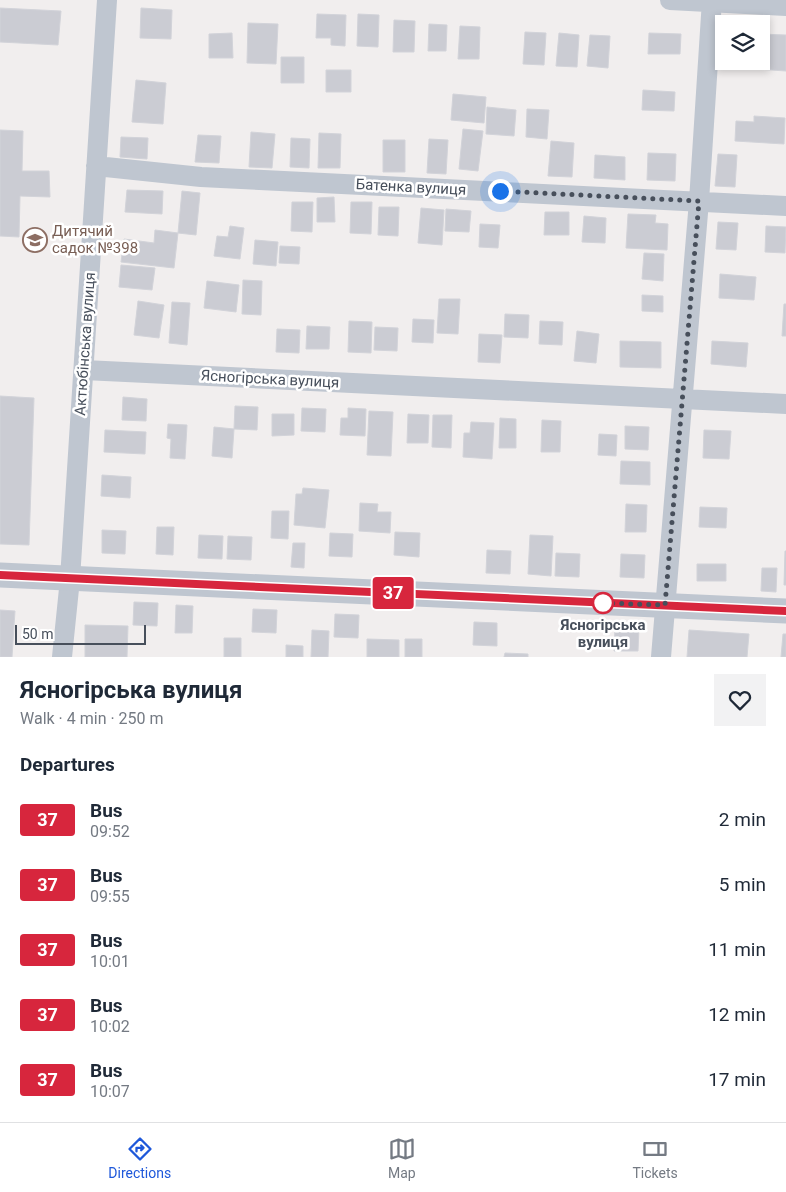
<!DOCTYPE html>
<meta charset="utf-8">
<style>
body{margin:0;font-family:Roboto,sans-serif;background:#f2f2f3;color:#1f2937;height:100vh;display:flex;flex-direction:column;font-size:19px;white-space:nowrap}
*{box-sizing:border-box;margin:0}
p{font-size:16px;color:#747a83}
.icon{flex:none;width:28px;height:28px;fill:none;stroke:currentColor;stroke-width:2;stroke-linecap:round;stroke-linejoin:round}
.map{position:relative;height:657px;overflow:hidden}
.details{display:flex;flex-direction:column;background:#fff;flex:1}
.details>*{flex:none}
.badge{padding:0 10px;border-radius:4px;font-size:18px;line-height:32px}
.controls{position:absolute;left:715px;top:15px;display:grid;gap:10px}
.controls a{display:grid;place-items:center;width:55px;height:55px;border-radius:0px;background:#fff;box-shadow:0 2px 8px #0003;font-size:25px}
.scale{position:absolute;left:15px;bottom:12px;width:131px;box-sizing:border-box;padding-left:5px;border:2px solid #474f5b;border-top:0;font-size:14px;line-height:18px;white-space:nowrap;color:#474f5b;-webkit-text-stroke:4px #fff;paint-order:stroke}
.you{position:absolute;width:25px;height:25px;margin:-12px;border:4px solid #fff;border-radius:50%;background:#1a73e8;box-shadow:0 0 0 8px #1a73e833}
.map>.badge{position:absolute;translate:-50% -50%;box-shadow:0 0 0 2px #fff}
h2{padding:0 20px;font-size:19px;line-height:45px}
.round{display:grid;place-items:center;flex:none;width:52px;height:52px;border-radius:0px;background:#f2f2f3}
.head{display:flex;align-items:center;justify-content:space-between;height:85px;padding:0 20px}
h1{font-size:24px;font-weight:700;line-height:38px}
ul{padding:0;list-style:none}
li{display:flex;align-items:center;gap:15px;height:65px;padding:0 20px}
li div{flex:1}
li b{display:block;font-size:19px}
li em{font-style:normal}
li .badge{min-width:55px;font-weight:700;text-align:center}
.tabs{display:flex;justify-content:space-around;align-items:center;height:70px;border-top:1px solid #e0e1e3;background:#fff;font-size:14px;color:#747a83}
.tabs a{display:grid;justify-items:center;gap:2px}
.tabs .current{color:#1e58da}
.map>svg:first-child{display:block}
.building{fill:#cbccd3;stroke:#d2d3d9}
.lines{fill:none;stroke-linecap:round;stroke-linejoin:round}
.minor{stroke:#bfc6d0;stroke-width:20}
.tertiary{stroke:#bfc6d0;stroke-width:25}
.line-casing{stroke:#fff;stroke-width:11}
.line{stroke:#d7263d;stroke-width:8}
.walk{stroke:#474f5b;stroke-width:5;stroke-dasharray:0 9}
.stop-dot{fill:#fff;stroke:#d7263d;stroke-width:2.5}
.labels{text-anchor:middle;dominant-baseline:central;stroke-width:5;stroke-linejoin:round;paint-order:stroke}
.street-label{font-size:15px;fill:#474f5b;stroke:#fff}
.education-label{font-size:15px;fill:#785e54;stroke:#fff;text-anchor:start}
.stop-label{font-size:15px;font-weight:bold;fill:#474f5b;stroke:#fff}
</style>
<div class="map">
<svg width="786" height="657" viewBox="0 0 786 657">
<rect width="100%" height="100%" fill="#f1eeee"/>
<path class="building" d="M0,8L61,11L58,45L0,42Z
M141,8L172,10L171,39L140,38Z
M317,14L346,15L345,46L331,45V38H316Z
M358,14L379,15L378,47L357,46Z
M394,20L415,21L414,52H393Z
M248,23L278,24L276,64L247,63Z
M429,24L447,25L446,51H428Z
M460,26L480,27L479,59H458Z
M525,32L546,33L544,65L523,64Z
M232,33L233,58H209V34Z
M559,33L579,35L577,67L556,66Z
M649,33L681,34L680,54H648Z
M761,34L786,35V71L757,69V61H761Z
M590,35L610,36L608,68L587,66Z
M281,57H304V83H281Z
M732,61H755L754,68L732,66Z
M326,70H351V92H326Z
M136,80L166,83L163,124L132,122Z
M643,90L675,92L674,111L642,110Z
M453,94L486,97L484,123L451,120Z
M487,107L516,110L514,136L486,134Z
M527,109L549,110L547,139L526,137Z
M754,116L785,118L784,144L735,141L736,121L754,122Z
M463,129L483,131L478,171L459,169Z
M0,130L23,131L22,171H49L50,197L20,196L19,237L0,236Z
M251,132L275,134L272,168L249,167Z
M319,133L341,134L340,168H318Z
M198,135L221,136L219,163L195,162Z
M121,137L148,138L147,159L120,157Z
M291,138L310,139L309,168L290,167Z
M429,139L448,140L446,174L427,173Z
M383,140H405V172H383Z
M551,141L574,143L572,177L548,176Z
M648,153L676,154L675,181L647,180Z
M718,154L737,155L735,187L715,186Z
M595,155L625,157V180L594,178Z
M127,190L163,191L162,214L125,212Z
M182,191L200,193L196,235L178,233Z
M334,197L335,222H317V198Z
M292,202H313L312,232L291,231Z
M351,202H372L371,234L350,233Z
M379,207H399L398,236L378,235Z
M421,208L444,210L442,245L418,243Z
M446,209L471,211L469,232L445,231Z
M545,212H569V235H544Z
M628,214L656,215L655,223L668,224L667,250L626,248Z
M584,216L606,218L605,243L582,242Z
M718,222L738,223L736,250L716,249Z
M480,224L500,225L498,248L479,247Z
M230,226L244,228L240,259L214,256L217,236L228,237Z
M766,226L786,227L785,253L765,252Z
M155,230L178,233L174,268L121,262L124,239L154,243Z
M255,240L278,242L276,266L253,264Z
M280,246L300,247L299,264L279,263Z
M644,253L664,254L663,281L642,279Z
M121,265L155,268L152,290L119,287Z
M720,274L756,277L754,300L719,298Z
M243,280L262,281L261,315L242,314Z
M207,281L239,285L236,312L204,308Z
M642,295L663,296V312L642,311Z
M439,299H460L458,334L437,333Z
M138,301L164,305L159,338L134,335Z
M172,302L190,303L187,345L169,343Z
M784,304H786V336H782Z
M505,314L529,315L528,338L504,337Z
M413,319L434,320L433,343L412,342Z
M349,321L372,322L371,353L348,352Z
M540,321L563,322L562,345L539,344Z
M307,326L330,327L329,349H306Z
M375,327L398,328L397,351L374,350Z
M277,329L300,330L299,353L276,352Z
M577,331L599,334L596,363L574,361Z
M479,334L502,335L500,363L478,362Z
M620,341L661,342V368L620,367Z
M712,341L748,343L746,367L711,364Z
M0,396L34,398L29,545L0,544Z
M123,397L147,399L146,421L122,420Z
M235,406L258,407L257,430L234,429Z
M302,408L326,409L325,432L301,431Z
M348,408L366,409L365,436L340,435L341,418H348Z
M369,411L393,412L391,456L367,455Z
M272,414H294V435L272,436Z
M408,414L429,415L428,443H407Z
M433,415H452L451,448L432,447Z
M500,418L516,419V448H499Z
M542,420L561,421L560,452H541Z
M471,422L494,423L492,459L463,457L464,433H470Z
M168,424L187,425L185,459L170,458L171,439L167,438Z
M625,426L649,427L648,450L625,449Z
M214,427L234,429L232,458L212,456Z
M105,430L146,432L145,454L104,452Z
M704,430L731,431L729,459L703,458Z
M599,434L617,435L616,456L598,455Z
M621,461L650,462V485L620,484Z
M102,475L131,477L130,498L101,496Z
M303,488L329,490L325,528L294,525L296,494H302Z
M360,503L378,504L377,512H391L390,533L359,531Z
M626,504L647,505L646,532H625Z
M700,507L727,508L726,528L699,527Z
M272,511H289L288,539L271,538Z
M157,527H174L173,555L156,554Z
M102,530L126,531L125,554L102,553Z
M395,532L420,533L419,557L394,555Z
M330,533L353,534L352,557L329,556Z
M199,535L223,536L222,559L198,558Z
M530,535L553,536L551,576L528,574Z
M228,536L252,537L251,560L227,559Z
M293,543H305L304,568L291,567Z
M487,550L511,551L510,574L486,573Z
M785,551H786V585H784Z
M556,553L580,554L579,577L555,576Z
M621,554L645,555L644,578L620,577Z
M697,564H726V581H697Z
M762,568H777L776,592L761,591Z
M134,602L158,603L157,626L133,625Z
M176,605L193,606L192,633H175Z
M253,609L277,610L276,633L252,632Z
M0,610L15,611L12,657H0Z
M335,614L359,615L358,638L334,637Z
M474,622L497,623V646L473,645Z
M85,625L128,626L127,657H85Z
M615,628H639L638,651H614Z
M312,630L329,631L328,657H311Z
M689,630L749,634L747,657H687Z
M783,634H786V657H781Z
M224,638H241V657H224Z
M367,639L399,640V657H367Z
M405,639H422V657H405Z
M286,645L303,646V657H286Z
M505,653L528,654V657H504Z"/>
<g class="lines">
<path class="minor" d="M670,0L786,6
M96,166L201,177L786,206
M84,370L786,404
M62,657L70,579L107,0
M661,657L699,201L712,0"/>
<path class="tertiary" d="M0,575L786,611"/>
</g>
<g class="lines">
<defs>
<path id="line" d="M0,575L786,611"/>
</defs>
<use href="#line" class="line-casing"/>
<use href="#line" class="line"/>
<path class="walk" d="M500,191L699,201L665,605L603,603"/>
</g>
<defs>
<symbol id="school-ring" viewBox="-11 -11 22 22"><circle r="9.5" fill="#fff" stroke="#8d6e63" stroke-width="1.5"/><path d="M0-5L7-2L0 1L-7-2ZM-4 1L0 2.5L4 1V4Q0 6-4 4Z" fill="#8d6e63"/></symbol>
</defs>
<g fill-rule="evenodd">
<use href="#school-ring" x="21" y="226" width="28" height="28"/>
</g>
<circle class="stop-dot" cx="603" cy="603" r="10"/>
<g class="labels">
<g class="street-label">
<text transform="translate(411 187) rotate(3)">Батенка вулиця</text>
<text transform="translate(85 344) rotate(-86)">Актюбінська вулиця</text>
<text transform="translate(270 379) rotate(3)">Ясногірська вулиця</text>
</g>
<g class="education-label">
<text x="52" y="231">Дитячий<tspan x="52" dy="17">садок №398</tspan></text>
</g>
<g class="stop-label">
<text x="603" y="625">Ясногірська<tspan x="603" dy="17">вулиця</tspan></text>
</g>
</g>
</svg>
<div class="controls">
<a><svg class="icon" aria-label="layers" viewBox="0 0 24 24"><path d="M12 4l9 5-9 5-9-5zM3 14l9 5 9-5"/></svg></a>
</div>
<div class="scale">50 m</div>
<div class="you" style="left:500px;top:191px"></div>
<b class="badge" style="left:393px;top:593px;background:#d7263d;color:#fff">37</b>
</div>
<section class="details">
<div class="head"><div><h1>Ясногірська вулиця</h1><p>Walk · 4 min · 250 m</p></div><a class="round"><svg class="icon" aria-label="heart" viewBox="0 0 24 24"><path d="M12 20l-8-8c-3-5 5-10 8-4 3-6 11-1 8 4z"/></svg></a></div>
<h2>Departures</h2>
<ul>
<li><span class="badge" style="background:#d7263d;color:#fff">37</span><div><b>Bus</b><p>09:52</p></div><em>2 min</em></li>
<li><span class="badge" style="background:#d7263d;color:#fff">37</span><div><b>Bus</b><p>09:55</p></div><em>5 min</em></li>
<li><span class="badge" style="background:#d7263d;color:#fff">37</span><div><b>Bus</b><p>10:01</p></div><em>11 min</em></li>
<li><span class="badge" style="background:#d7263d;color:#fff">37</span><div><b>Bus</b><p>10:02</p></div><em>12 min</em></li>
<li><span class="badge" style="background:#d7263d;color:#fff">37</span><div><b>Bus</b><p>10:07</p></div><em>17 min</em></li>
</ul>
</section>
<nav class="tabs">
<a class="current"><svg class="icon" aria-label="directions" viewBox="0 0 24 24"><path d="M12 3l9 9-9 9-9-9zM9 14v-3h6M13 9l2 2-2 2"/></svg>Directions</a>
<a><svg class="icon" aria-label="map" viewBox="0 0 24 24"><path d="M3 6l6-2 6 2 6-2v14l-6 2-6-2-6 2zM9 4v14M15 6v14"/></svg>Map</a>
<a><svg class="icon" aria-label="tickets" viewBox="0 0 24 24"><path d="M3 7h18v10H3zM15 7v10"/></svg>Tickets</a>
</nav>
